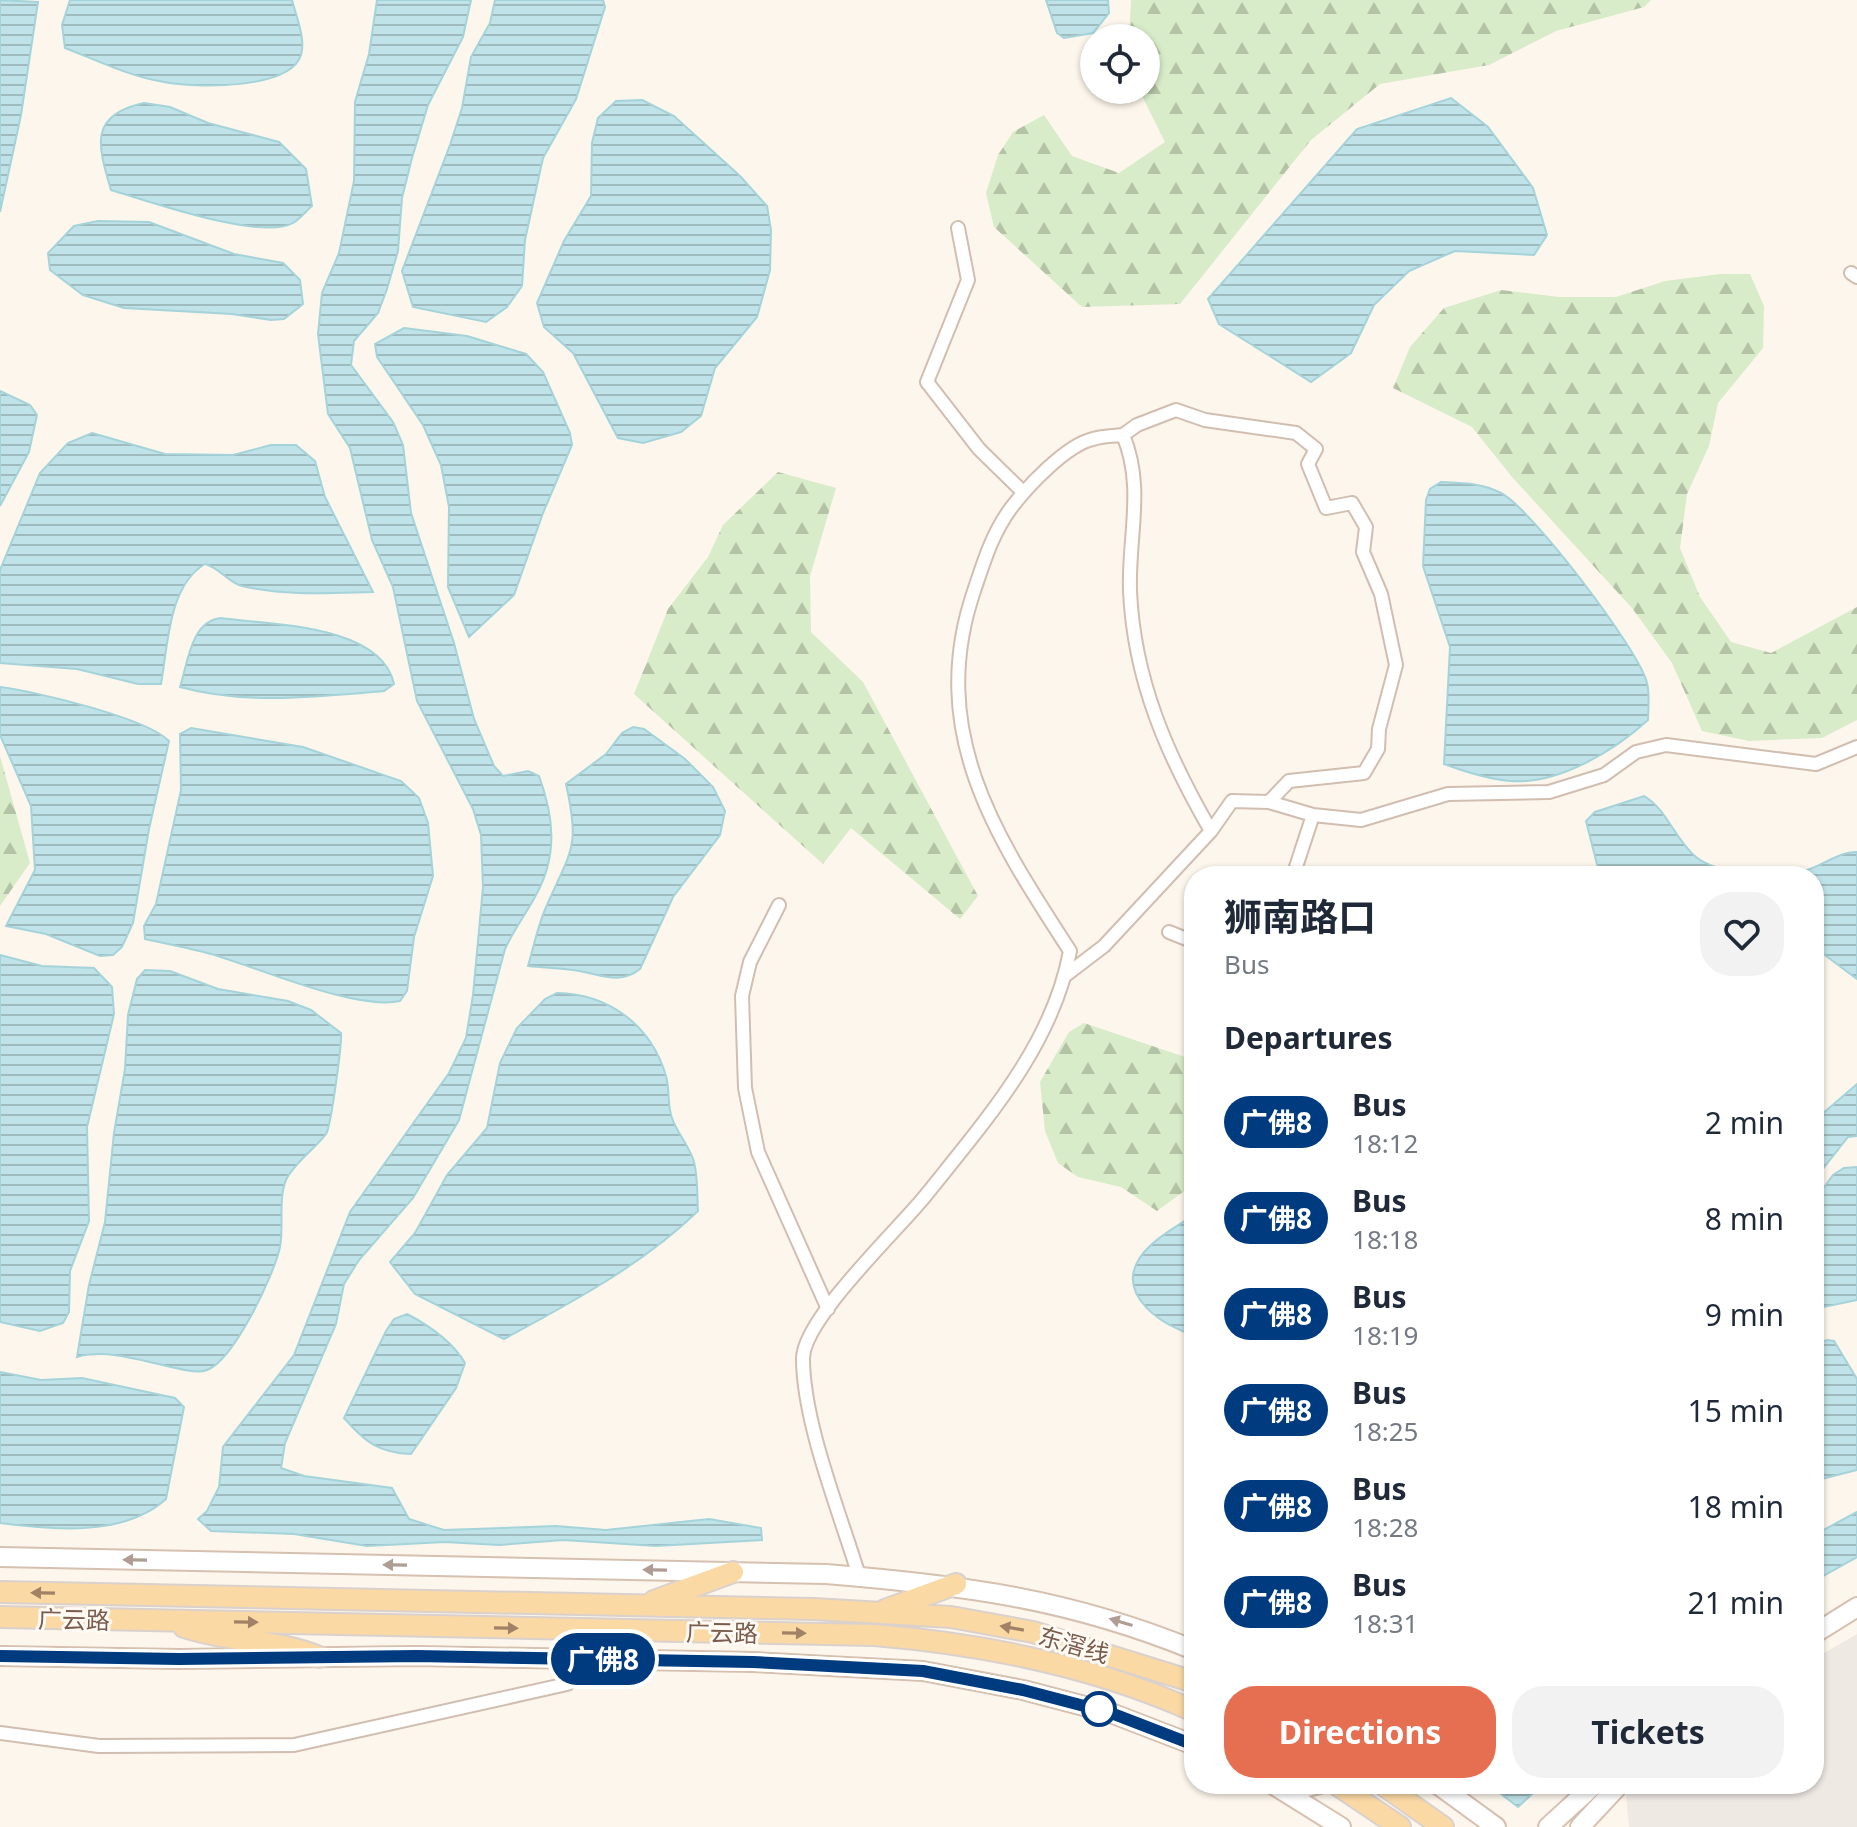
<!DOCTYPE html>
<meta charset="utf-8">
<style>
body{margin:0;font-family:"Noto Sans","Noto Sans SC",sans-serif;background:#f2f2f3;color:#1f2937;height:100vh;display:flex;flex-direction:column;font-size:30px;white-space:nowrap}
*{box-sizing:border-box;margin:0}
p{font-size:26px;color:#747a83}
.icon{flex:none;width:44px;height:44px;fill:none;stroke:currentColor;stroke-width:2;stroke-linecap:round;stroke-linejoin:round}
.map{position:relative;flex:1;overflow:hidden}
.side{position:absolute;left:1184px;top:866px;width:640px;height:928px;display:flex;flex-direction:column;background:#fff;border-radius:32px;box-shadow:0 2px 6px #0004}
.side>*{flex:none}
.badge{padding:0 16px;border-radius:26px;font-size:28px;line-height:52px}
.controls{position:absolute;left:1080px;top:24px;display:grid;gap:16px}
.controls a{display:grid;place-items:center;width:80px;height:80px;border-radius:50%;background:#fff;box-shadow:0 2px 6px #0004;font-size:40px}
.map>.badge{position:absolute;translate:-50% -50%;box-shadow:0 0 0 4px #fff}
h2{padding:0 40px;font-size:30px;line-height:72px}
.round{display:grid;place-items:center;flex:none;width:84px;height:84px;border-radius:32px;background:#f2f2f3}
.overview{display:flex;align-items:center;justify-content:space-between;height:136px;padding:0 40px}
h1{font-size:38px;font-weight:700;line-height:60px}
.button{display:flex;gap:16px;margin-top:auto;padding:16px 40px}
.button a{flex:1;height:92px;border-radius:32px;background:#e76f51;color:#fff;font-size:32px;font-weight:700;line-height:92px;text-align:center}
.button a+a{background:#f2f2f3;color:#1f2937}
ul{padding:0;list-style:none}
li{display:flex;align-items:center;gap:24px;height:96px;padding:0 40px}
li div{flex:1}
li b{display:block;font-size:30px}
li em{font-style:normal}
li .badge{min-width:88px;font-weight:700;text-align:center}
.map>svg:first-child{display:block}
.industrial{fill:#efe9e4}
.forest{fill:url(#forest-firs)}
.water{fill:url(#water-rules);stroke:#a5d3da;stroke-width:2}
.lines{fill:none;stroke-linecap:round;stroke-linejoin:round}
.minor-casing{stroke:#d1beb0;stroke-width:16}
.secondary-casing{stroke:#d6c0b0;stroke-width:22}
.primary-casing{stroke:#dad1cd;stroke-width:24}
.minor{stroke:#fff;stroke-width:12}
.secondary{stroke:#fff;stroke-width:18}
.primary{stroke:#fbd9a5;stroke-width:20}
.oneway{fill:#af9d94}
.oneway2{fill:#a18267}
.line-casing{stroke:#fff;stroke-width:18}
.line{stroke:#003b80;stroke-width:12}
.stop-dot{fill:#fff;stroke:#003b80;stroke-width:4}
.labels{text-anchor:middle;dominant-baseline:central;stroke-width:6;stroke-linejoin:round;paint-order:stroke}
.street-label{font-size:24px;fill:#7a5c4d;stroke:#fffaf3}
</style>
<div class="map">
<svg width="1857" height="1827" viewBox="0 0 1857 1827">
<defs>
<pattern id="forest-firs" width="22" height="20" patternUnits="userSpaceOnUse" patternTransform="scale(2)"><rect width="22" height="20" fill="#d8ecc9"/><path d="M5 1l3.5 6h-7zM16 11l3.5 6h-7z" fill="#b4c2a5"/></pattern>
<pattern id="water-rules" width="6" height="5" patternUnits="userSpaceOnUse" patternTransform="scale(2)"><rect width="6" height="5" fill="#bfe3e8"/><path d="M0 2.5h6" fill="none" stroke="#a0bbbe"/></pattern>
</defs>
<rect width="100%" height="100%" fill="#fdf6ec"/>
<path class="industrial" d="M1857,1634V1827H1629L1626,1795L1641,1784H1814V1659Z"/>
<path class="forest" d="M1131,0H1651L1644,7L1556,31L1489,65L1380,84L1311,140L1180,304L1082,307L994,227L986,193L998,155L1013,132L1044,115L1072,156L1119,173L1165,142L1139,90H1146V38H1129Z
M1720,274H1750L1764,306L1763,348L1718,403L1709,446L1687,494L1680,548L1700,597L1731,642L1771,653L1857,607V720L1822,738L1749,741L1702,731L1672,663L1632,608L1512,477L1472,427L1393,388L1410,347L1444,308L1501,290L1560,297H1616L1665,281Z
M778,472L836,488L810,576L811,632L863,682L978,896L960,919L851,828L823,864L634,694L668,609L708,557L723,525Z
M0,756L30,863L0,906Z
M1084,1023L1194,1060V1184L1157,1211L1121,1187L1078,1177L1058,1163L1045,1131L1040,1082L1069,1032Z"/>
<path class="water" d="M0,0L38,2L21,115L0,212Z
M70,0H292C296,16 306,39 301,55C290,90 195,88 164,82C131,77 96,60 65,48L62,25Z
M377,0H471L463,37L428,105L412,158L402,198L398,251L387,289L378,313L354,341L351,365L393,422L403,445L411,513L454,643L474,719L494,766L503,776L528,771L539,776C554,817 558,855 536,895C526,914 514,929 505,949L459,1120L413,1198L359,1260L344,1284L336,1324L285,1443L281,1468L304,1476L392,1488L409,1519L444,1530L556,1526L606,1530L709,1519L761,1528L762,1540L656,1546L563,1540L499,1545L445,1542L367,1546L294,1534L211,1531L198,1519L207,1511L219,1487L223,1447L294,1355L350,1212L449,1073L466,1038L473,995L483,887L481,835L473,809L417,701L393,587L372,540L350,448L328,414L318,334L322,293L339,253L354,181L355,102L369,54Z
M495,0H603L605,7L576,99L543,158L525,240L522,286L507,307L486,322L413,307L402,271L450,145L462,108L471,57L490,23Z
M1046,0H1108L1109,13L1093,33L1064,38L1057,33Z
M1451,98L1488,127L1533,188L1547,235L1534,255L1455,251L1409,271L1374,305L1351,353L1311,382L1219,324L1208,299L1357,129Z
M642,100L674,116L740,176L767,206L771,230L770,270L757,317L715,368L701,416L681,432L643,443L618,438L573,353L544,327L537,303L564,241L591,196L592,143L598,118L616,101Z
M144,103L170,107L208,123L279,142L306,169L312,206C306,211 300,219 293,223C261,241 148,201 111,190C98,146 88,115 144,103Z
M98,221L149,222L234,254L283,263L300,280L303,304L284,319L271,320L232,314L124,308L83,295L50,270L48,253L74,226Z
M404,328L467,336L526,354L543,372L570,433L572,445L543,513L514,595L469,637L448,587L449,507L441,465L423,425L377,357L375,344Z
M0,391L30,405L37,415L29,452L0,506Z
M92,433L165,454L233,455L271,445H296L315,461L325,497L373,592C330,593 284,596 242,586C229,583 220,568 205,564C168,586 168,646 161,684H138L77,669L0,663V570L40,473L68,443Z
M1441,482C1462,483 1482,483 1501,493C1530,507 1640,651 1647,683C1650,694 1648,709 1648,720C1614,751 1558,785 1510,781C1489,779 1463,771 1444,764L1450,647L1423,566L1426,500L1430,489Z
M221,618C270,625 381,624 394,684L384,691C317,697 245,705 180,687C188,662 191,621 221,618Z
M0,687C34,691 147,718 169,741L149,829L133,923L122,947L113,955L100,956L46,934L6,926L35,870L31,806L0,735Z
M633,727L644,729L685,759L713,787L725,811L720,835L673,897L640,969C620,985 602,975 579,971C563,968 545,968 528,966C534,946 538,924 547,905C572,848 580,848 566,784L606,754L622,733Z
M191,728L303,747L401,781L419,798L428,823L433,876L414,937L407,991L400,1001C356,1011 257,967 211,954C189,948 167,944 145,939L144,926L156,904L181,790L180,734Z
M1644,796C1667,809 1675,840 1696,857C1718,875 1777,878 1804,871C1822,866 1838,852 1857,852V979L1814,947V876H1600L1586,821L1595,812Z
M0,955L42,966L94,968L112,987L114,1014L87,1127L89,1221L70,1271L69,1312L63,1323L40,1331L0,1322Z
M145,970L170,971L218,989L288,1001L311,1010L341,1033C342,1043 331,1127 326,1134C315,1149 294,1163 286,1180C278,1199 284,1227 280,1247C274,1275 234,1360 207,1370C187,1379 119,1344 77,1357L89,1285L105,1222L114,1133L125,1069L128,1015L137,979Z
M557,993C609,994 651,1025 666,1076C670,1089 667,1105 672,1118C677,1133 690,1147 694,1162C698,1177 697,1196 698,1211C641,1266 572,1302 504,1339L415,1294L390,1262L415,1233L447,1175L487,1128L500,1063L517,1028L545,999Z
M1857,1084V1136L1848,1137L1814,1180V1121Z
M1857,1167V1300L1824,1307L1814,1292V1201L1833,1175L1844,1168Z
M1194,1215V1335C1164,1327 1116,1296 1139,1259C1151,1240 1176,1227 1194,1215Z
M407,1314C430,1326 452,1341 465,1363L456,1388L411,1454C379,1453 365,1442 344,1418L386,1331L394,1319Z
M1827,1340L1834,1341L1857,1379V1470L1814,1481V1345Z
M0,1372L41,1380L82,1378L175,1398L184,1407L166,1499C124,1537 52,1530 0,1523Z
M1857,1512V1557L1814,1581V1535Z
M1488,1784H1543L1518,1807Z"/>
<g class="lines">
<defs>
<path id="minor" d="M958,228L968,280L927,382L979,449L1023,492
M1851,273L1857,277
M1123,435L1137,425L1176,410L1205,420L1296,433L1316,449L1308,464L1326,508L1352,503L1366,527L1363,552L1381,594L1396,665L1379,729L1378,749L1364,773L1289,781L1269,802
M1211,831L1232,801L1269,802L1313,815L1361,820L1448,794L1549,792L1604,775L1636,752L1666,745L1816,764L1857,747
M1293,876L1313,815
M779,905L750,962L742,996L745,1088L758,1152L828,1309
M1169,932L1194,942
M859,1576C840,1513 803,1423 803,1358C804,1318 899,1229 926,1195C985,1121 1053,1045 1070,951C996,837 926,732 974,591C984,561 992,534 1011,508C1027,487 1066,445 1093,439C1102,436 1113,436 1123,435C1145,487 1128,537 1130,591C1134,680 1167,755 1211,831L1104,946L1066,975
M0,1733L99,1746L294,1745L567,1684L570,1659"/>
<path id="secondary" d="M0,1557L826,1574C961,1585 1067,1598 1194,1650
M1814,1634L1857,1607
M0,1656L179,1659L417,1656L753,1662L923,1671L1023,1690L1111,1713L1194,1745
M1272,1784L1341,1827
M1437,1784L1496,1827
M1287,1792L1319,1784
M1548,1827L1595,1784
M1580,1827L1620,1784"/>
<path id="primary" d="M0,1592L814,1609L951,1617L1033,1632L1194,1682
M654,1601L733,1572
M885,1610L956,1584
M0,1617L874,1635C983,1644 1094,1666 1194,1711
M184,1627C228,1642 276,1639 319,1657
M1336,1784L1400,1827
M1382,1784L1443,1827"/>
</defs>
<use href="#minor" class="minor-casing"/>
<use href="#secondary" class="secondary-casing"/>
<use href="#primary" class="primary-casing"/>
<use href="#minor" class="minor"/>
<use href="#secondary" class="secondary"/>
<use href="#primary" class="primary"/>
</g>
<defs><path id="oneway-solid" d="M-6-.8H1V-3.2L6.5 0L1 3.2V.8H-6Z" transform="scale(2)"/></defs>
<g class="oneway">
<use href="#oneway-solid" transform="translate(135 1560) rotate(-179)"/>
<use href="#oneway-solid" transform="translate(395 1565) rotate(-179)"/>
<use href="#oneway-solid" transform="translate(655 1570) rotate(-179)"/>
<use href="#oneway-solid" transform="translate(1121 1622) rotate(-163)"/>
</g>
<g class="oneway2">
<use href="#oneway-solid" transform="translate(43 1593) rotate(-179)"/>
<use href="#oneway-solid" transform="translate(246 1622) rotate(1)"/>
<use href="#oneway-solid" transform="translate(506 1628) rotate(1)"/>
<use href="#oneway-solid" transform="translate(1012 1628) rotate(-170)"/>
<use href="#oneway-solid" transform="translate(794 1633) rotate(1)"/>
</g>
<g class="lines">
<defs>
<path id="line" d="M0,1656L179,1659L417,1656L753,1662L923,1671L1023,1690L1111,1713L1194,1745"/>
</defs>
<use href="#line" class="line-casing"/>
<use href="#line" class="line"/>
</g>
<circle class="stop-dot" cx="1099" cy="1709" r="16"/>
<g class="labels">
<g class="street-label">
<text transform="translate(74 1619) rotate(1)">广云路</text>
<text transform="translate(722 1632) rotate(1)">广云路</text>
<text transform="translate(1074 1644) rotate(16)">东滘线</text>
</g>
</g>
</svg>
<div class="controls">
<a><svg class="icon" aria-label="locate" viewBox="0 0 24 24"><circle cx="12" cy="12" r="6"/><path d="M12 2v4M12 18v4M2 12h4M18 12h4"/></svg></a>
</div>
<b class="badge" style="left:603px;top:1659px;background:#003b80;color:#fff">广佛8</b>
<section class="side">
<div class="overview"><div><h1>狮南路口</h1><p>Bus</p></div><a class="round"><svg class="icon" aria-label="heart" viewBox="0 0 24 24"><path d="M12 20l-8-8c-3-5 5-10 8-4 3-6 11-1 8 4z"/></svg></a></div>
<h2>Departures</h2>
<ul>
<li><span class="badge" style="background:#003b80;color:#fff">广佛8</span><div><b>Bus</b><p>18:12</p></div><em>2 min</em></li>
<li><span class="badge" style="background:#003b80;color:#fff">广佛8</span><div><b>Bus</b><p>18:18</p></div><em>8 min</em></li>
<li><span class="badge" style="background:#003b80;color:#fff">广佛8</span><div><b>Bus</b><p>18:19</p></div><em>9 min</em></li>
<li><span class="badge" style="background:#003b80;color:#fff">广佛8</span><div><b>Bus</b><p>18:25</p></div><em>15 min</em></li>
<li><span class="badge" style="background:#003b80;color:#fff">广佛8</span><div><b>Bus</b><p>18:28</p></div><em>18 min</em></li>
<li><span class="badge" style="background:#003b80;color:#fff">广佛8</span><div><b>Bus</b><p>18:31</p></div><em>21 min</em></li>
</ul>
<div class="button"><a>Directions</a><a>Tickets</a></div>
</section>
</div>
